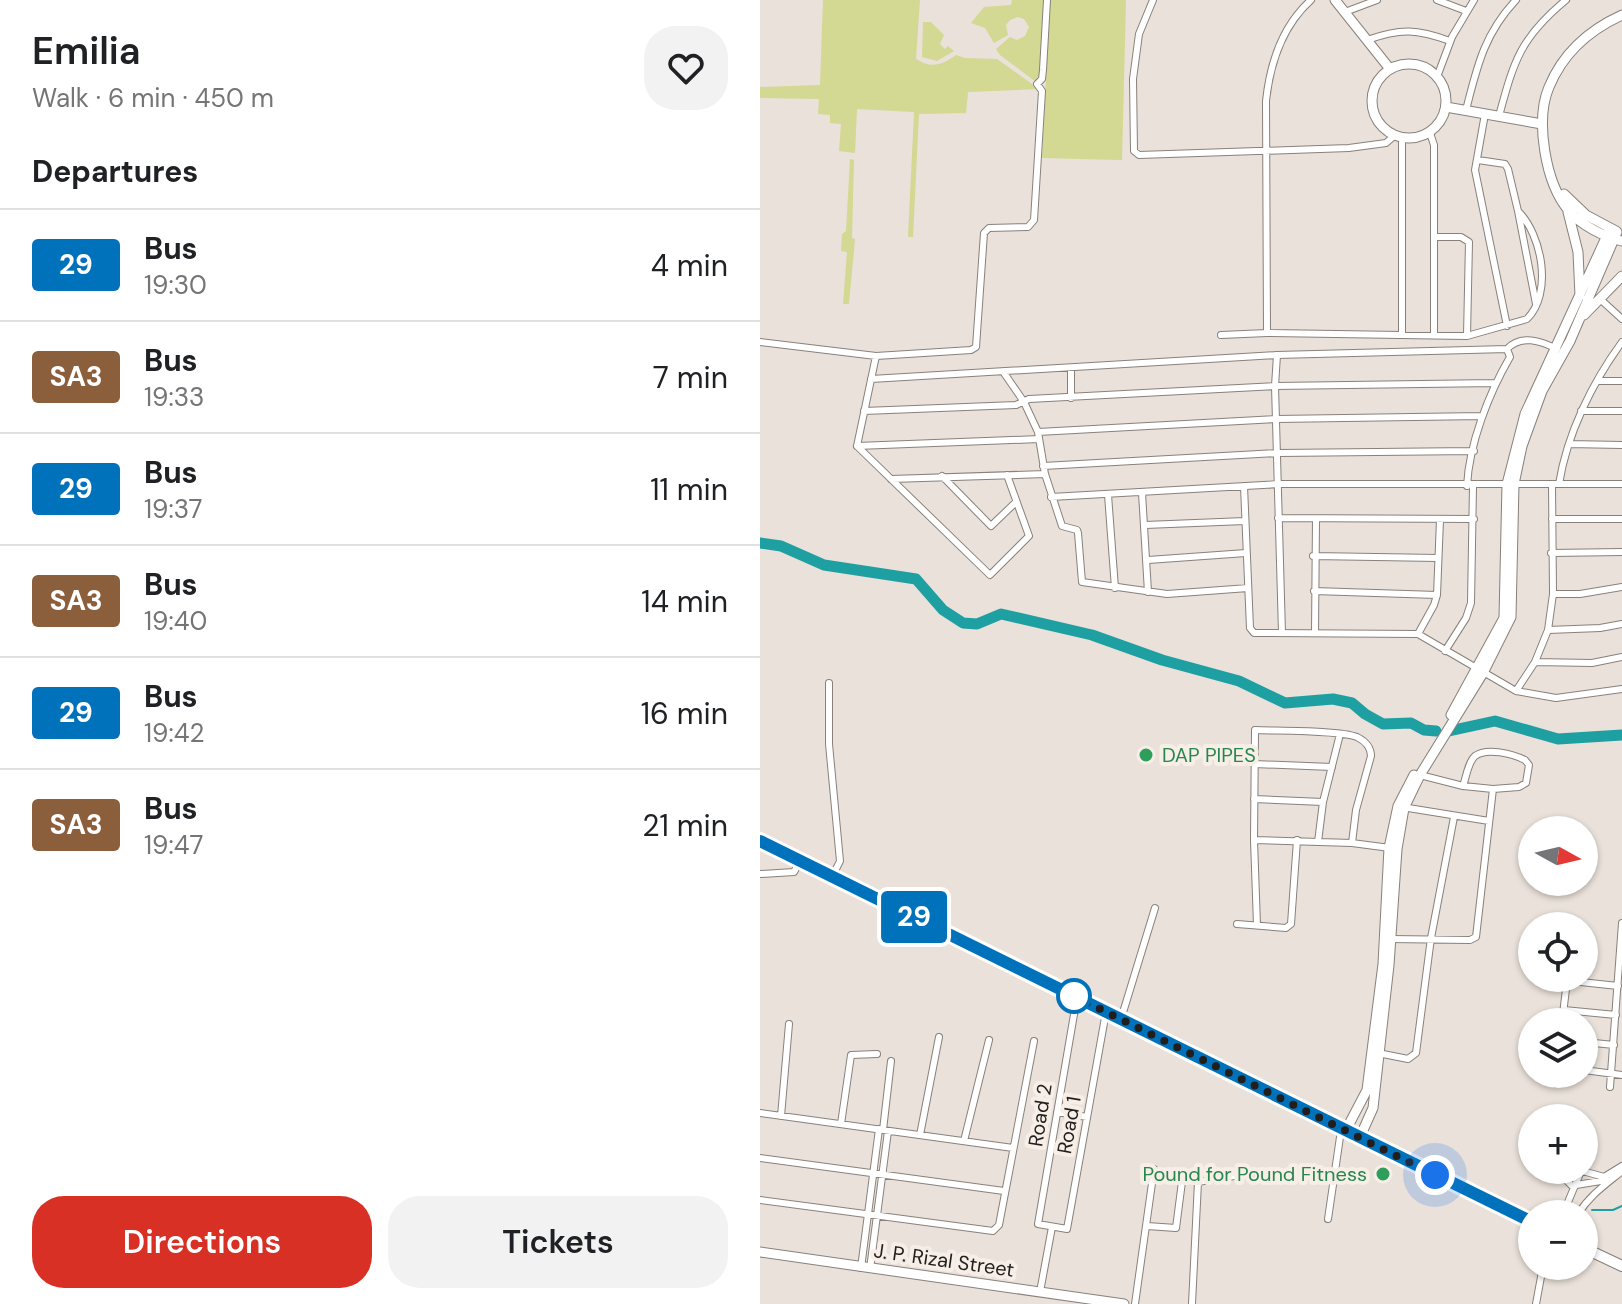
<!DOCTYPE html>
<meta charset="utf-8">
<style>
body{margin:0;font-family:"DM Sans",sans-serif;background:#f2f2f2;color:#202124;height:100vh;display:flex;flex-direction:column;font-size:30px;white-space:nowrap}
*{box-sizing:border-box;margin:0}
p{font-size:26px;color:#757577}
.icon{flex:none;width:44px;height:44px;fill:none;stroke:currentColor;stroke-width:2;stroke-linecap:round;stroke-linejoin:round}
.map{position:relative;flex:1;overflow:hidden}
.sheet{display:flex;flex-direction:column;background:#fff;width:760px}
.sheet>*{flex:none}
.badge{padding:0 16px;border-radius:6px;font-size:28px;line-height:52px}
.needle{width:52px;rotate:98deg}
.tools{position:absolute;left:758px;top:816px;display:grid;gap:16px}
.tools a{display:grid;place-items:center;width:80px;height:80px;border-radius:50%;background:#fff;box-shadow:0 2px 6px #0004;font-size:40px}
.you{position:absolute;width:40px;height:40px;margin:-20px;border:6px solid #fff;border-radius:50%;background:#1a73e8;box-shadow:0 0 0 12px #1a73e833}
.map>.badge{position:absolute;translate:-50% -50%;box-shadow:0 0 0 4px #fff}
h2{padding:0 32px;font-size:30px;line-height:72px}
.round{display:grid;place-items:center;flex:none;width:84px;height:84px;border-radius:32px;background:#f2f2f2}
.summary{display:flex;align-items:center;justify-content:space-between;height:136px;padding:0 32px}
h1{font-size:38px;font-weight:600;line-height:60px}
.primary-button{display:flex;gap:16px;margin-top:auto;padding:16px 32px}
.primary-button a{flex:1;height:92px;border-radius:32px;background:#d93025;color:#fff;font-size:32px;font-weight:600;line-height:92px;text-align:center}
.primary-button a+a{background:#f2f2f2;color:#202124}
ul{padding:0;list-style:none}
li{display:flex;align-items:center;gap:24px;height:112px;padding:0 32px;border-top:2px solid #e0e0e0}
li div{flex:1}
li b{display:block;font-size:30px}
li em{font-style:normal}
li .badge{min-width:88px;font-weight:700;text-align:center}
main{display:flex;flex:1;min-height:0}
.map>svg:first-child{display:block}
.green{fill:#d3d892}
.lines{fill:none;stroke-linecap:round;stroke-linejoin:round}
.stream{stroke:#1e9fa2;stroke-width:2}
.river{stroke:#1e9fa2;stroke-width:11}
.street-casing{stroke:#88817b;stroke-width:8}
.secondary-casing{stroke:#88817b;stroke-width:11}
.primary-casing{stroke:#88817b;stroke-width:12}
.street{stroke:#fff;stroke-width:6}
.secondary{stroke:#fff;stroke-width:9}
.primary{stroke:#fff;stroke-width:10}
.line-casing{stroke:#fff;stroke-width:18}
.line{stroke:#0072bc;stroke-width:12}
.walk{stroke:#211e1c;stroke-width:8;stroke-dasharray:0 14.4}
.leisure-dot{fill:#2e9e5b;stroke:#f6eee7;stroke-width:3}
.stop-dot{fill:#fff;stroke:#0072bc;stroke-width:4}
.labels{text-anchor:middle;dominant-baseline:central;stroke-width:8;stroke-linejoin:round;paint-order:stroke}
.leisure-label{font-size:20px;fill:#27864d;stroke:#f6eee7;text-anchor:start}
.street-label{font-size:20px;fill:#211e1c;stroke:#f6eee7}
</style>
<main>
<section class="sheet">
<div class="summary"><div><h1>Emilia</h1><p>Walk · 6 min · 450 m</p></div><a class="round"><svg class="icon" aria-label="heart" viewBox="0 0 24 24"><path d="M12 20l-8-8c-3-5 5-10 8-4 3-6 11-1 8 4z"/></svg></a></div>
<h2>Departures</h2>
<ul>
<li><span class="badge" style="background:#0072bc;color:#fff">29</span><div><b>Bus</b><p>19:30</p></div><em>4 min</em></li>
<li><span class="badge" style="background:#8b5e3c;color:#fff">SA3</span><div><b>Bus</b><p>19:33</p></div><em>7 min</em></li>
<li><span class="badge" style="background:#0072bc;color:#fff">29</span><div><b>Bus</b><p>19:37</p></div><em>11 min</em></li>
<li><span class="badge" style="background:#8b5e3c;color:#fff">SA3</span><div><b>Bus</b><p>19:40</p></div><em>14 min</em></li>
<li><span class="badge" style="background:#0072bc;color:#fff">29</span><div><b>Bus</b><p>19:42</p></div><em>16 min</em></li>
<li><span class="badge" style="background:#8b5e3c;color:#fff">SA3</span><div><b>Bus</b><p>19:47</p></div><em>21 min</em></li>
</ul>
<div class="primary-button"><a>Directions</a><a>Tickets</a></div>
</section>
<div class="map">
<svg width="862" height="1304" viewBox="0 0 862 1304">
<rect width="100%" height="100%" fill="#e9e1da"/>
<path class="green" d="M63,0H160L156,59C172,69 182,65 196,55L205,58L237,59L279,89L208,92L206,113L159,114L153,237H148L154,112L97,109L95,153L79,151L81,124L70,123V115L58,114L59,99L0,98V87L60,85Z
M252,0H284L280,73L276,82L240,55L236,49L250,37L257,40L265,36L269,27L264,19L258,17L250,20L246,25L248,35L234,43L225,28L211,23L224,7L251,5Z
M290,0H366L362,160L282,158Z
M163,22H171L184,35L180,44L185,49L188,46L194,51L177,61L162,57Z
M90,159L94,160L92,238L95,239L89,304H83L87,252L81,251L82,234L86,231Z"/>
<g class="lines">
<path class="stream" d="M832,1210H853L862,1206"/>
<path class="river" d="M0,543L21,546L64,565L156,579L183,610L203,623L217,624L241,614L332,635L402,660L479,681L525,703L573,699L592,703L605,714L623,724L651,723L664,730L676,731
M689,731L735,721L798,739L862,735"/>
<defs>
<path id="street" d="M393,0L379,34L373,79L374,151L379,155L589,148L626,143L634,136
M677,0L706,11
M585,12L617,0
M607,40C641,28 657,29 690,41
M677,77L692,37L714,0
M706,110C717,67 724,34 756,0
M725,114L715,170L747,326
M739,116C754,61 760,38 806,0
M670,133L674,145V334
M642,138V334
M718,160L745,164L748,169L758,211
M674,237H701L709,242L707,336
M839,298L862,319
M507,333L506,101C510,64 522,26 551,0
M461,335L507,333L707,336L767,319C793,293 782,235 758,211L776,304
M0,342L116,356L211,350L216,347L224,233L229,228L268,227L274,220L282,91L277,84L282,79L283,70L287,0
M517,355L515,386L522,633
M311,369V398
M244,373L264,402L278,432L285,474L302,526L317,530L318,533L322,582L407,594L488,588
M111,379L517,355L747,349C761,334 781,341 797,349
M838,381H862
M104,411L256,405L269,399L515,386L735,383
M821,411H862
M278,432L516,419L722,416
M809,444L862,445
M97,446L230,575L269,536L247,475
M97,446L279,439
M97,446L116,356
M283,466L518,453L714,451
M182,476L231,526L256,502
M131,479L285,474
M799,484C807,434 832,383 862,342
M484,486L490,628L494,633L658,634L756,691L796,698L862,689
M707,486C709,444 729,393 750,357L747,349
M382,493L388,592
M348,495L355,588
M291,497L519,484H862
M518,518L714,519
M792,519H862
M385,525L485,521
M791,553L862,552
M553,556L678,558
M388,560L486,553
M554,591L677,595
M793,594H820L862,587
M788,630L840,628L862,624
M555,633L556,519
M658,634L674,605L677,595L680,520
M685,651L706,618L711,603L713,486
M775,662L832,663L862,657
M69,683V744L80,861L72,877
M756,691L775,662L788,630L793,594L792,484
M494,764L572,767
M703,786C706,778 708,762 715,756C727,747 753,754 765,760L769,765L766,783L759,787L733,789
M494,799L563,802
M642,807L729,821
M494,840L592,843L630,848
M558,842L563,802L580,734
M0,874L34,872L40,861
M477,924L526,928L531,924L537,840
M497,925L494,840L495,730C517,731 580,730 597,737C605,741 611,747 611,756L596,810L592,843
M629,939L710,940L716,937L733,789L703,786L660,775
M793,979L858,986
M317,997L278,1224L307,1229L346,1012
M804,1010L856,1015
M361,1019L395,908
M802,1022L807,981
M824,1042L854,1045
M618,1053L648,1059L656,1053L671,938L694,817
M824,1070L862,1075
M796,1084L797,1074
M850,1087L862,923
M297,1112L327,1117
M0,1113L253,1148
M21,1116L29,1024
M81,1124L91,1055L117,1054
M123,1130L131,1061
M160,1135L179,1037
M204,1141L229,1040
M0,1158L244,1191
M796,1170L813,1187
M819,1170L844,1177L862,1166
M816,1185L847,1180
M0,1200L233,1231L239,1225L274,1041
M803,1214L821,1171
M818,1214C830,1195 845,1185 862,1171
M568,1219L580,1137L586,1130
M387,1226L416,1228L423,1174
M101,1268L119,1129
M110,1269L128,1131
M280,1292L292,1227
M375,1304L394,1169
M432,1304L438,1182L492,1173
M776,1304L783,1266"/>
<path id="secondary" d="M575,0L630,69
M862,15C829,30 803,53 789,87C775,120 785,183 809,211C821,225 844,237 862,241
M612 101a37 37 0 1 1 74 0a37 37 0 1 1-74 0Z
M686,107L782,124
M804,194L826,215L856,231
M808,212L818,252L820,296
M824,315L862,276
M691,715L744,618L747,484L765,414L850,229
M586,1130L607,1090L623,964L629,848L638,806L654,775
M600,1137L613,1108L629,965L637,849L644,808L660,775L723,673L751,617L754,484L762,446L782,391L810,341L857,232
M0,1252L364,1304"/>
<path id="primary" d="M0,841L772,1222
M824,1248L862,1266"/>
</defs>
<use href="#street" class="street-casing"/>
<use href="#secondary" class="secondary-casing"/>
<use href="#primary" class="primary-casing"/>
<use href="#street" class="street"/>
<use href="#secondary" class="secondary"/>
<use href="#primary" class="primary"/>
</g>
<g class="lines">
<defs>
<path id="line" d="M0,841L772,1222"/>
</defs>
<use href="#line" class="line-casing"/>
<use href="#line" class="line"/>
<path class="walk" d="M314,996L675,1175"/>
</g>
<g class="leisure-dot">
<circle cx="386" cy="755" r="8"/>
<circle cx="623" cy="1174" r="8"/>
</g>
<circle class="stop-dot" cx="314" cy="996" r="16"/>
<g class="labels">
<g class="leisure-label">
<text x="402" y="755">DAP PIPES</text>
<text x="607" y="1174" text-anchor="end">Pound for Pound Fitness</text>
</g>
<g class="street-label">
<text transform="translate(280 1115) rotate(-81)">Road 2</text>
<text transform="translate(309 1125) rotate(-80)">Road 1</text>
<text transform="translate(184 1260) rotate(8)">J. P. Rizal Street</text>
</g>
</g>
</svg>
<div class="tools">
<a><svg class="needle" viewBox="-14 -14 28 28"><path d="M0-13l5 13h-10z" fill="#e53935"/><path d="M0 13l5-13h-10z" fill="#757577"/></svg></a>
<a><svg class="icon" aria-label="locate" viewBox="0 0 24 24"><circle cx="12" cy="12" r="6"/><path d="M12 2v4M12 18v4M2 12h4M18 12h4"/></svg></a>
<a><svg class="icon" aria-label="layers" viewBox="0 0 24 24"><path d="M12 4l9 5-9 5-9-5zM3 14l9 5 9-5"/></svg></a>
<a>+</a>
<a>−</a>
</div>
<div class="you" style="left:675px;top:1175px"></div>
<b class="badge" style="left:154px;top:917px;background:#0072bc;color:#fff">29</b>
</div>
</main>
